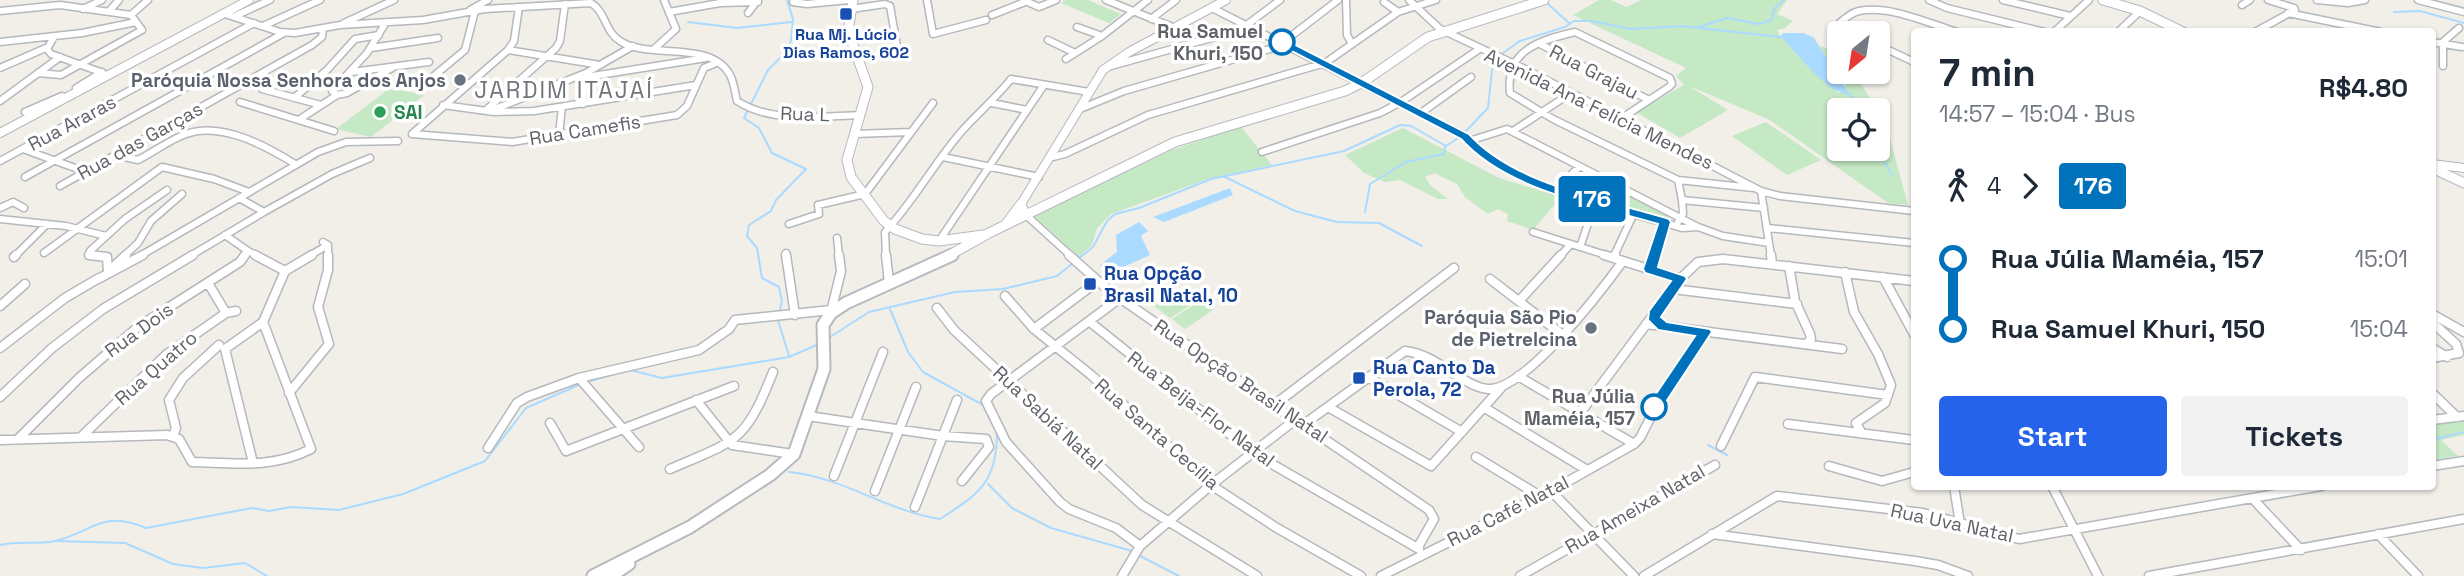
<!DOCTYPE html>
<meta charset="utf-8">
<style>
body{margin:0;font-family:"Space Grotesk",sans-serif;background:#f2f2f3;color:#1f2937;height:100vh;display:flex;flex-direction:column;font-size:26px;white-space:nowrap}
*{box-sizing:border-box;margin:0}
p{font-size:23px;color:#747a83}
.icon{flex:none;width:38px;height:38px;fill:none;stroke:currentColor;stroke-width:2;stroke-linecap:round;stroke-linejoin:round}
.map{position:relative;flex:1;overflow:hidden}
.details{position:absolute;left:1911px;top:28px;width:525px;height:462px;display:flex;flex-direction:column;background:#fff;border-radius:7px;box-shadow:0 2px 5px #0004}
.details>*{flex:none}
.badge{padding:0 14px;border-radius:5px;font-size:24px;line-height:46px}
.needle{width:46px;rotate:210deg}
.controls{position:absolute;left:1827px;top:21px;display:grid;gap:14px}
.controls a{display:grid;place-items:center;width:63px;height:63px;border-radius:7px;background:#fff;box-shadow:0 2px 5px #0004;font-size:35px}
.map>.badge{position:absolute;translate:-50% -50%;box-shadow:0 0 0 4px #fff}
.legs{display:flex;align-items:center;gap:10px;height:77px;padding:0 28px;font-size:23px}
.legs p{margin-inline-start:auto}
.head{display:flex;align-items:center;justify-content:space-between;height:119px;padding:0 28px}
h1{font-size:38px;font-weight:700;line-height:52px}
.button{display:flex;gap:14px;margin-top:auto;padding:14px 28px}
.button a{flex:1;height:80px;border-radius:7px;background:#2563eb;color:#fff;font-size:28px;font-weight:700;line-height:80px;text-align:center}
.button a+a{background:#f2f2f3;color:#1f2937}
ul{padding:0 28px;list-style:none}
li{display:flex;align-items:center;gap:24px;height:70px;font-size:26px}
li i{display:grid;place-items:center;width:10px;height:100%;margin:0 9px;background:currentColor}
li i::after{content:'';width:18px;height:18px;margin:-9px;border:5px solid;border-radius:50%;background:#fff}
li p{margin-inline-start:auto}
li:first-child i{background:linear-gradient(#0000 50%,currentColor 0)}
li:last-child i{background:linear-gradient(currentColor 50%,#0000 0)}
.map>svg:first-child{display:block}
.green{fill:#c5e8c5}
.water{fill:#aadaff}
.lines{fill:none;stroke-linecap:round;stroke-linejoin:round}
.stream{stroke:#aadaff;stroke-width:2}
.minor-far1-casing{stroke:#b5b8bc;stroke-width:9}
.minor-casing{stroke:#b5b8bc;stroke-width:11}
.tertiary-casing{stroke:#b5b8bc;stroke-width:10}
.secondary-far1-casing{stroke:#b6babf;stroke-width:11}
.secondary-casing{stroke:#b6babf;stroke-width:15}
.minor-far1{stroke:#fff;stroke-width:6}
.minor{stroke:#fff;stroke-width:8}
.tertiary{stroke:#fff;stroke-width:8}
.secondary-far1{stroke:#fff;stroke-width:9}
.secondary{stroke:#fff;stroke-width:11}
.line-1{fill:#0072bc;stroke:#fff;stroke-width:2}
.transit-dot{fill:#1a4fb4;stroke:#fff;stroke-width:2.5}
.stop-1-dot{fill:#fff;stroke:#0072bc;stroke-width:3.5}
.worship-dot{fill:#6b7280;stroke:#fff;stroke-width:2.5}
.leisure-dot{fill:#2e9e5b;stroke:#fff;stroke-width:2.5}
.labels{text-anchor:middle;dominant-baseline:central;stroke-width:7;stroke-linejoin:round;paint-order:stroke}
.far-transit-label{font-size:16px;font-weight:bold;fill:#164399;stroke:#fff}
.stop-label{font-size:19px;font-weight:bold;fill:#5f6368;stroke:#fff;text-anchor:end}
.street-label{font-size:19px;fill:#5f6368;stroke:#fff}
.worship-label{font-size:19px;font-weight:bold;fill:#5b616d;stroke:#fff;text-anchor:end}
.leisure-label{font-size:19px;font-weight:bold;fill:#27864d;stroke:#fff;text-anchor:start}
.transit-label{font-size:19px;font-weight:bold;fill:#164399;stroke:#fff;text-anchor:start}
.quarter-label{font-size:23px;letter-spacing:2px;fill:#70757a;stroke:#fff}
</style>
<div class="map">
<svg width="2464" height="576" viewBox="0 0 2464 576">
<rect width="100%" height="100%" fill="#f1efe8"/>
<path class="green" d="M1066,0H1088L1121,14L1109,23L1061,3Z
M1599,0H1611L1626,7L1641,0H1787L1777,14L1793,21L1785,28L1777,30L1780,36L1839,93L1846,86L1819,46L1835,50L1839,54V72H1854L1877,110H1839V149H1878V111L1886,124L1908,205L1888,203L1770,120L1689,86L1728,110L1680,138L1636,112L1684,85L1676,76L1686,68L1573,15Z
M390,88L424,95L371,137L336,129Z
M1766,122L1821,160L1787,175L1732,136Z
M1241,127L1272,165L1208,179L1111,214L1097,228L1092,245L1079,257L1034,216L1172,150Z
M1403,128L1499,178L1561,197L1533,230L1507,221L1508,214L1498,209L1488,214L1465,197L1457,184L1434,173L1425,177L1430,185L1448,199H1438L1400,180L1385,182L1364,173L1345,155Z
M1580,170L1670,216L1667,219L1562,187Z
M1183,288L1199,300L1170,318L1154,306Z
M1200,301L1213,310L1185,329L1172,319Z
M2464,417V435L2441,440L2458,456L2433,460V421Z"/>
<path class="water" d="M1784,33H1804L1814,38L1850,95C1823,91 1800,55 1780,36Z
M1230,188L1233,195L1164,222L1153,217Z
M1139,222L1148,231L1141,236L1150,255L1112,272L1100,265L1117,252L1116,235Z"/>
<g class="lines">
<path class="stream" d="M1547,3L1569,23
M2394,12L2420,11L2464,23
M688,22L737,28L791,22
M1698,27L1728,18L1759,24L1772,20L1774,9L1784,0
M1500,55L1520,41L1565,27L1574,21H1591L1631,29L1681,26L1781,37
M1849,93L1859,110
M1464,133L1488,108L1492,70L1496,59
M1877,149L1892,175
M1225,177L1295,211L1337,222L1379,223L1422,246
M1365,212L1370,184L1406,162L1444,154L1445,146
M1078,259L1093,247L1107,221L1115,214L1139,208L1211,179L1344,151L1400,125L1411,126L1446,146L1460,137
M890,309L908,352L923,372L983,405L995,428
M779,313L782,301L779,287L762,278L757,248L747,236L749,225L771,211L776,200L806,169L772,153L759,128L744,118L768,70L785,53L791,41L793,19L787,0
M778,320L789,356
M830,337L869,312L955,292L1003,289L1057,276L1073,263
M630,370L662,378L789,357L819,344
M587,382L622,372
M2432,440L2464,432
M1708,445L1727,455
M789,472C842,477 887,511 940,519C979,494 997,482 997,433
M988,484L1012,508L1051,528L1132,551
M56,541L125,543L173,564L203,568L245,563L267,576
M0,545C17,541 33,544 50,542C92,535 98,508 146,528L252,508L269,511L291,507L339,510L403,494L485,461L526,408L581,384
M1140,556L1179,576"/>
<defs>
<path id="minor-far1" d="M927,0L933,34L986,20
M1023,0L1039,7L1056,0
M1106,0L1175,28
M1346,0L1347,35L1352,44
M1409,0L1440,29L1525,69L1761,191L1780,196L1914,211
M1929,0L1947,8L2045,32
M2003,0L2070,16
M2268,0L2294,8
M2317,0L2348,3L2365,0
M2418,0L2464,12
M793,2L807,4L849,0
M1384,2L1398,12
M720,3L758,2
M2242,5L2250,0
M519,7L514,41L508,50L412,134L512,142L677,115L687,106L704,68L716,63
M1212,8L1465,136C1509,190 1617,207 1682,228L1698,227
M83,9L102,0
M851,9L885,4L890,6L897,46
M110,10L119,0
M470,10L488,0
M0,11L60,5L131,15L142,30L61,75L38,73
M669,12L720,3L721,0
M748,13L758,0
M2288,13L2381,32
M225,14L280,32L295,33L340,25L423,20L485,9L591,3C606,12 605,32 620,41C648,60 711,39 730,75C734,82 735,93 737,101C773,124 820,116 861,115
M131,15L148,0
M992,15L1025,2
M235,16L270,0
M1151,19L1176,0
M344,23L394,0
M263,26L320,0
M1077,27L1102,36
M2054,32L2089,0
M2118,32L2140,11
M2255,32L2295,10L2294,8
M1843,33L1836,26C1843,20 1850,13 1859,11C1890,5 1928,23 1957,32
M54,37L47,49L51,54L103,73
M1048,40L1075,53
M0,42L82,33L136,22
M2432,42L2462,47
M1540,44L1649,100
M1878,45L1914,62
M371,48L438,38
M654,49L676,29L664,0
M508,50L600,65
M1066,59L1102,36L1148,0
M1111,66L1240,30L1280,0
M2443,66V42L2459,28
M0,68L48,47
M352,72L429,62
M580,78L706,58
M395,84L423,85L465,50L475,11
M76,88L102,72
M262,89L321,105
M337,95L347,93L392,68
M294,98L327,70L355,39L379,35
M0,101L60,57
M240,102L334,131
M992,103L1027,110
M583,104L585,78
M443,105L494,112L534,111L696,85
M1080,109L1124,91L1277,47L1338,0
M486,110L556,48L560,41L565,4
M492,110L586,73L633,46
M25,112L62,96
M1421,113L1471,77
M1622,118L1669,87L1672,84L1670,78L1575,32C1540,40 1505,50 1510,93L1553,119L1678,180L1754,188
M300,119L337,95L332,91L367,53L385,24
M1513,131L1571,93
M559,134L562,107
M854,134L911,132
M1469,141L1507,129L1698,227L1723,236L1769,243
M23,149L86,172
M1262,152L1380,113L1401,102L1478,50
M116,155L138,160C154,152 169,140 186,134C221,121 266,146 295,164
M943,157L1039,177
M1053,157L1065,154L1148,115L1325,63L1398,12L1436,0
M0,161L254,23
M25,177L284,33
M1678,180L1682,200L1764,208
M60,186L312,45L322,37L323,29
M1556,189L1579,167
M1761,191L1771,256
M0,208L13,202L24,208
M264,212L332,174L370,158
M1027,216L1071,256
M0,219L66,226L106,236
M1678,222L1683,214L1682,200
M789,224L819,214L818,205L865,194L933,103
M1768,228L1914,243
M1533,232L1609,256
M225,235L248,251L244,256
M837,238L839,256
M939,241L1044,85
M323,242L328,245V256
M1580,247L1596,200
M248,251L258,256
M44,253L162,167L214,179L249,192
M786,253V256
M15,256L47,224
M101,256L89,255L90,251L125,219L167,190
M124,256L138,243L151,221L182,194
M140,256L318,152L346,142L398,141
M190,256L264,212L239,198
M309,256L328,245
M886,256L885,232C914,201 934,163 962,131C978,113 996,98 1011,79L1089,92
M1560,256L1571,244
M1614,256L1634,213
M1654,256L1665,222"/>
<path id="minor" d="M89,255L107,257L108,271
M255,255L285,271
M786,255L795,315
M886,255L889,283
M1069,255L1107,289L1295,420L1307,422L1314,432L1429,510L1434,519L1418,547
M1604,255L1680,279
M1771,255L1772,264
M14,257L16,255
M1613,258L1615,255
M1789,266L1795,301L1810,334L1811,339L1807,343
M1650,269L1655,255
M109,271L126,255
M1845,272L1854,312L1878,354L1891,385L1885,403L1856,423L1861,432
M1883,277L1914,334
M98,279L143,255
M1490,279L1564,336
M208,283L226,313
M1673,289L1797,304
M1005,296L1034,329L1091,375L1211,485L1277,528L1361,576
M1120,298L991,394L986,401L1006,442L1060,502L1069,509L1116,528L1140,546L1122,576
M1519,301L1561,255
M0,306L25,284
M937,308L954,330L1142,505L1257,576
M831,312L841,271L839,255
M2432,314L2464,332
M1090,322L1253,453L1419,549
M2432,322L2456,344L2459,353L2432,358
M1646,324L1842,349
M1034,329L1098,281
M0,348L65,298L99,278
M2432,348L2447,357
M1518,376L1634,444
M1368,377L1462,432
M579,378L639,447
M289,393L329,344L318,307L328,270V255
M2432,393L2457,417
M0,397L52,348L103,309L193,255
M696,400L732,445L793,454
M1274,405L1454,268
M1328,407L1431,466L1501,388
M1485,408L1587,470
M1581,412L1680,279L1698,262L1723,259L1914,281
M808,416L943,436L986,439L989,447L962,481
M2432,420L2464,416
M1307,422L1405,351C1437,354 1463,387 1488,389C1525,391 1602,290 1623,261
M550,423L566,451L734,386
M1788,424L1914,440
M82,436L167,354L226,313L236,311
M173,436L176,428L169,400L183,378L219,345
M18,439L79,378L138,327L240,262L245,255
M0,440L167,435L179,439L192,462C234,463 272,469 311,449L263,322
M1721,446L1755,377L1888,395
M488,448L517,403L527,397L579,378L699,350L729,329L735,320L831,310
M1476,457L1540,496
M253,463L225,349L263,322L285,271L312,255
M1829,466L1882,481L1914,472
M2432,466L2464,461
M670,469C737,440 745,443 773,372
M834,476L883,352
M1954,486L1960,524
M2052,486L2098,576
M875,491L916,387
M1551,491L1634,576
M2253,499L2301,550
M915,507L957,400
M1712,534L1915,561L1938,565L1968,576
M2378,534L2418,576
M1140,546L1211,485L1295,420
M1381,576L1551,491L1634,444L1640,438L1661,397L1705,332
M1520,576L1715,465
M1644,576L1777,496L1923,513L2019,539L2321,486
M2149,576L2464,519"/>
<path id="tertiary" d="M0,133L249,0
M2432,164L2464,168
M1027,216L1021,204L1103,70L1129,52L1226,0"/>
<path id="secondary-far1" d="M853,0L848,31L868,87L847,160L851,177L884,221L895,229L922,239L939,241L983,235
M2103,0L2140,11L2183,32
M2432,168L2464,183
M1006,224L1021,204
M948,256L989,233L1175,142L1345,91L1363,82L1428,37L1544,0"/>
<path id="secondary" d="M593,576L690,527L770,475L794,454L824,369L823,325L831,313L846,303L952,255
M611,576L629,564"/>
</defs>
<use href="#minor-far1" class="minor-far1-casing"/>
<use href="#minor" class="minor-casing"/>
<use href="#tertiary" class="tertiary-casing"/>
<use href="#secondary-far1" class="secondary-far1-casing"/>
<use href="#secondary" class="secondary-casing"/>
<use href="#minor-far1" class="minor-far1"/>
<use href="#minor" class="minor"/>
<use href="#tertiary" class="tertiary"/>
<use href="#secondary-far1" class="secondary-far1"/>
<use href="#secondary" class="secondary"/>
</g>
<path class="line-1" d="M1278,40H1286L1469,134C1515,185 1605,199 1669,219L1671,222L1658,267L1685,276L1687,279L1661,317L1667,322L1710,329L1712,332L1660,411L1654,413L1647,407L1695,336L1658,330L1648,320L1649,311L1671,281L1645,273L1643,269L1658,224C1594,205 1506,190 1461,139L1278,44Z"/>
<g class="transit-dot">
<rect x="839" y="7" width="14" height="14" rx="3.5"/>
<rect x="1083" y="277" width="14" height="14" rx="3.5"/>
<rect x="1352" y="371" width="14" height="14" rx="3.5"/>
</g>
<g class="stop-1-dot">
<circle cx="1282" cy="42" r="12"/>
<circle cx="1654" cy="407" r="12"/>
</g>
<g class="worship-dot">
<circle cx="460" cy="80" r="7"/>
<circle cx="1591" cy="328" r="7"/>
</g>
<circle class="leisure-dot" cx="380" cy="112" r="7"/>
<g class="labels">
<g class="far-transit-label">
<text x="846" y="34">Rua Mj. Lúcio<tspan x="846" dy="18">Dias Ramos, 602</tspan></text>
</g>
<g class="stop-label">
<text x="1263" y="31">Rua Samuel<tspan x="1263" dy="22">Khuri, 150</tspan></text>
<text x="1635" y="396">Rua Júlia<tspan x="1635" dy="22">Maméia, 157</tspan></text>
</g>
<g class="street-label">
<text transform="translate(1594 72) rotate(27)">Rua Grajau</text>
<text transform="translate(1599 109) rotate(26)">Avenida Ana Felícia Mendes</text>
<text transform="translate(805 114) rotate(2)">Rua L</text>
<text transform="translate(72 123) rotate(-28)">Rua Araras</text>
<text transform="translate(585 130) rotate(-9)">Rua Camefis</text>
<text transform="translate(140 141) rotate(-29)">Rua das Garças</text>
<text transform="translate(139 330) rotate(-36)">Rua Dois</text>
<text transform="translate(156 368) rotate(-41)">Rua Quatro</text>
<text transform="translate(1241 381) rotate(34)">Rua Opção Brasil Natal</text>
<text transform="translate(1201 409) rotate(37)">Rua Beija-Flor Natal</text>
<text transform="translate(1048 418) rotate(43)">Rua Sabiá Natal</text>
<text transform="translate(1157 434) rotate(41)">Rua Santa Cecília</text>
<text transform="translate(1635 509) rotate(-30)">Rua Ameixa Natal</text>
<text transform="translate(1508 511) rotate(-27)">Rua Café Natal</text>
<text transform="translate(1952 523) rotate(12)">Rua Uva Natal</text>
</g>
<g class="worship-label">
<text x="446" y="80">Paróquia Nossa Senhora dos Anjos</text>
<text x="1577" y="317">Paróquia São Pio<tspan x="1577" dy="22">de Pietrelcina</tspan></text>
</g>
<g class="leisure-label">
<text x="394" y="112">SAI</text>
</g>
<g class="transit-label">
<text x="1104" y="273">Rua Opção<tspan x="1104" dy="22">Brasil Natal, 10</tspan></text>
<text x="1373" y="367">Rua Canto Da<tspan x="1373" dy="22">Perola, 72</tspan></text>
</g>
<g class="quarter-label">
<text x="564" y="90">JARDIM ITAJAÍ</text>
</g>
</g>
</svg>
<div class="controls">
<a><svg class="needle" viewBox="-14 -14 28 28"><path d="M0-13l5 13h-10z" fill="#e53935"/><path d="M0 13l5-13h-10z" fill="#747a83"/></svg></a>
<a><svg class="icon" aria-label="locate" viewBox="0 0 24 24"><circle cx="12" cy="12" r="6"/><path d="M12 2v4M12 18v4M2 12h4M18 12h4"/></svg></a>
</div>
<b class="badge" style="left:1592px;top:199px;background:#0072bc;color:#fff">176</b>
<section class="details">
<div class="head"><div><h1>7 min</h1><p>14:57 – 15:04 · Bus</p></div><b>R$4.80</b></div>
<div class="legs"><svg class="icon" aria-label="walk" viewBox="0 0 24 24"><circle cx="13" cy="4" r="2"/><path d="M13 8l-2 6 4 7M11 14l-3 7M7 12l3-4h3l4 4"/></svg>4<svg class="icon" aria-label="forward" viewBox="0 0 24 24"><path d="M9 5l7 7-7 7"/></svg><b class="badge" style="background:#0072bc;color:#fff">176</b></div>
<ul>
<li><i style="color:#0072bc"></i><b>Rua Júlia Maméia, 157</b><p>15:01</p></li>
<li><i style="color:#0072bc"></i><b>Rua Samuel Khuri, 150</b><p>15:04</p></li>
</ul>
<div class="button"><a>Start</a><a>Tickets</a></div>
</section>
</div>
